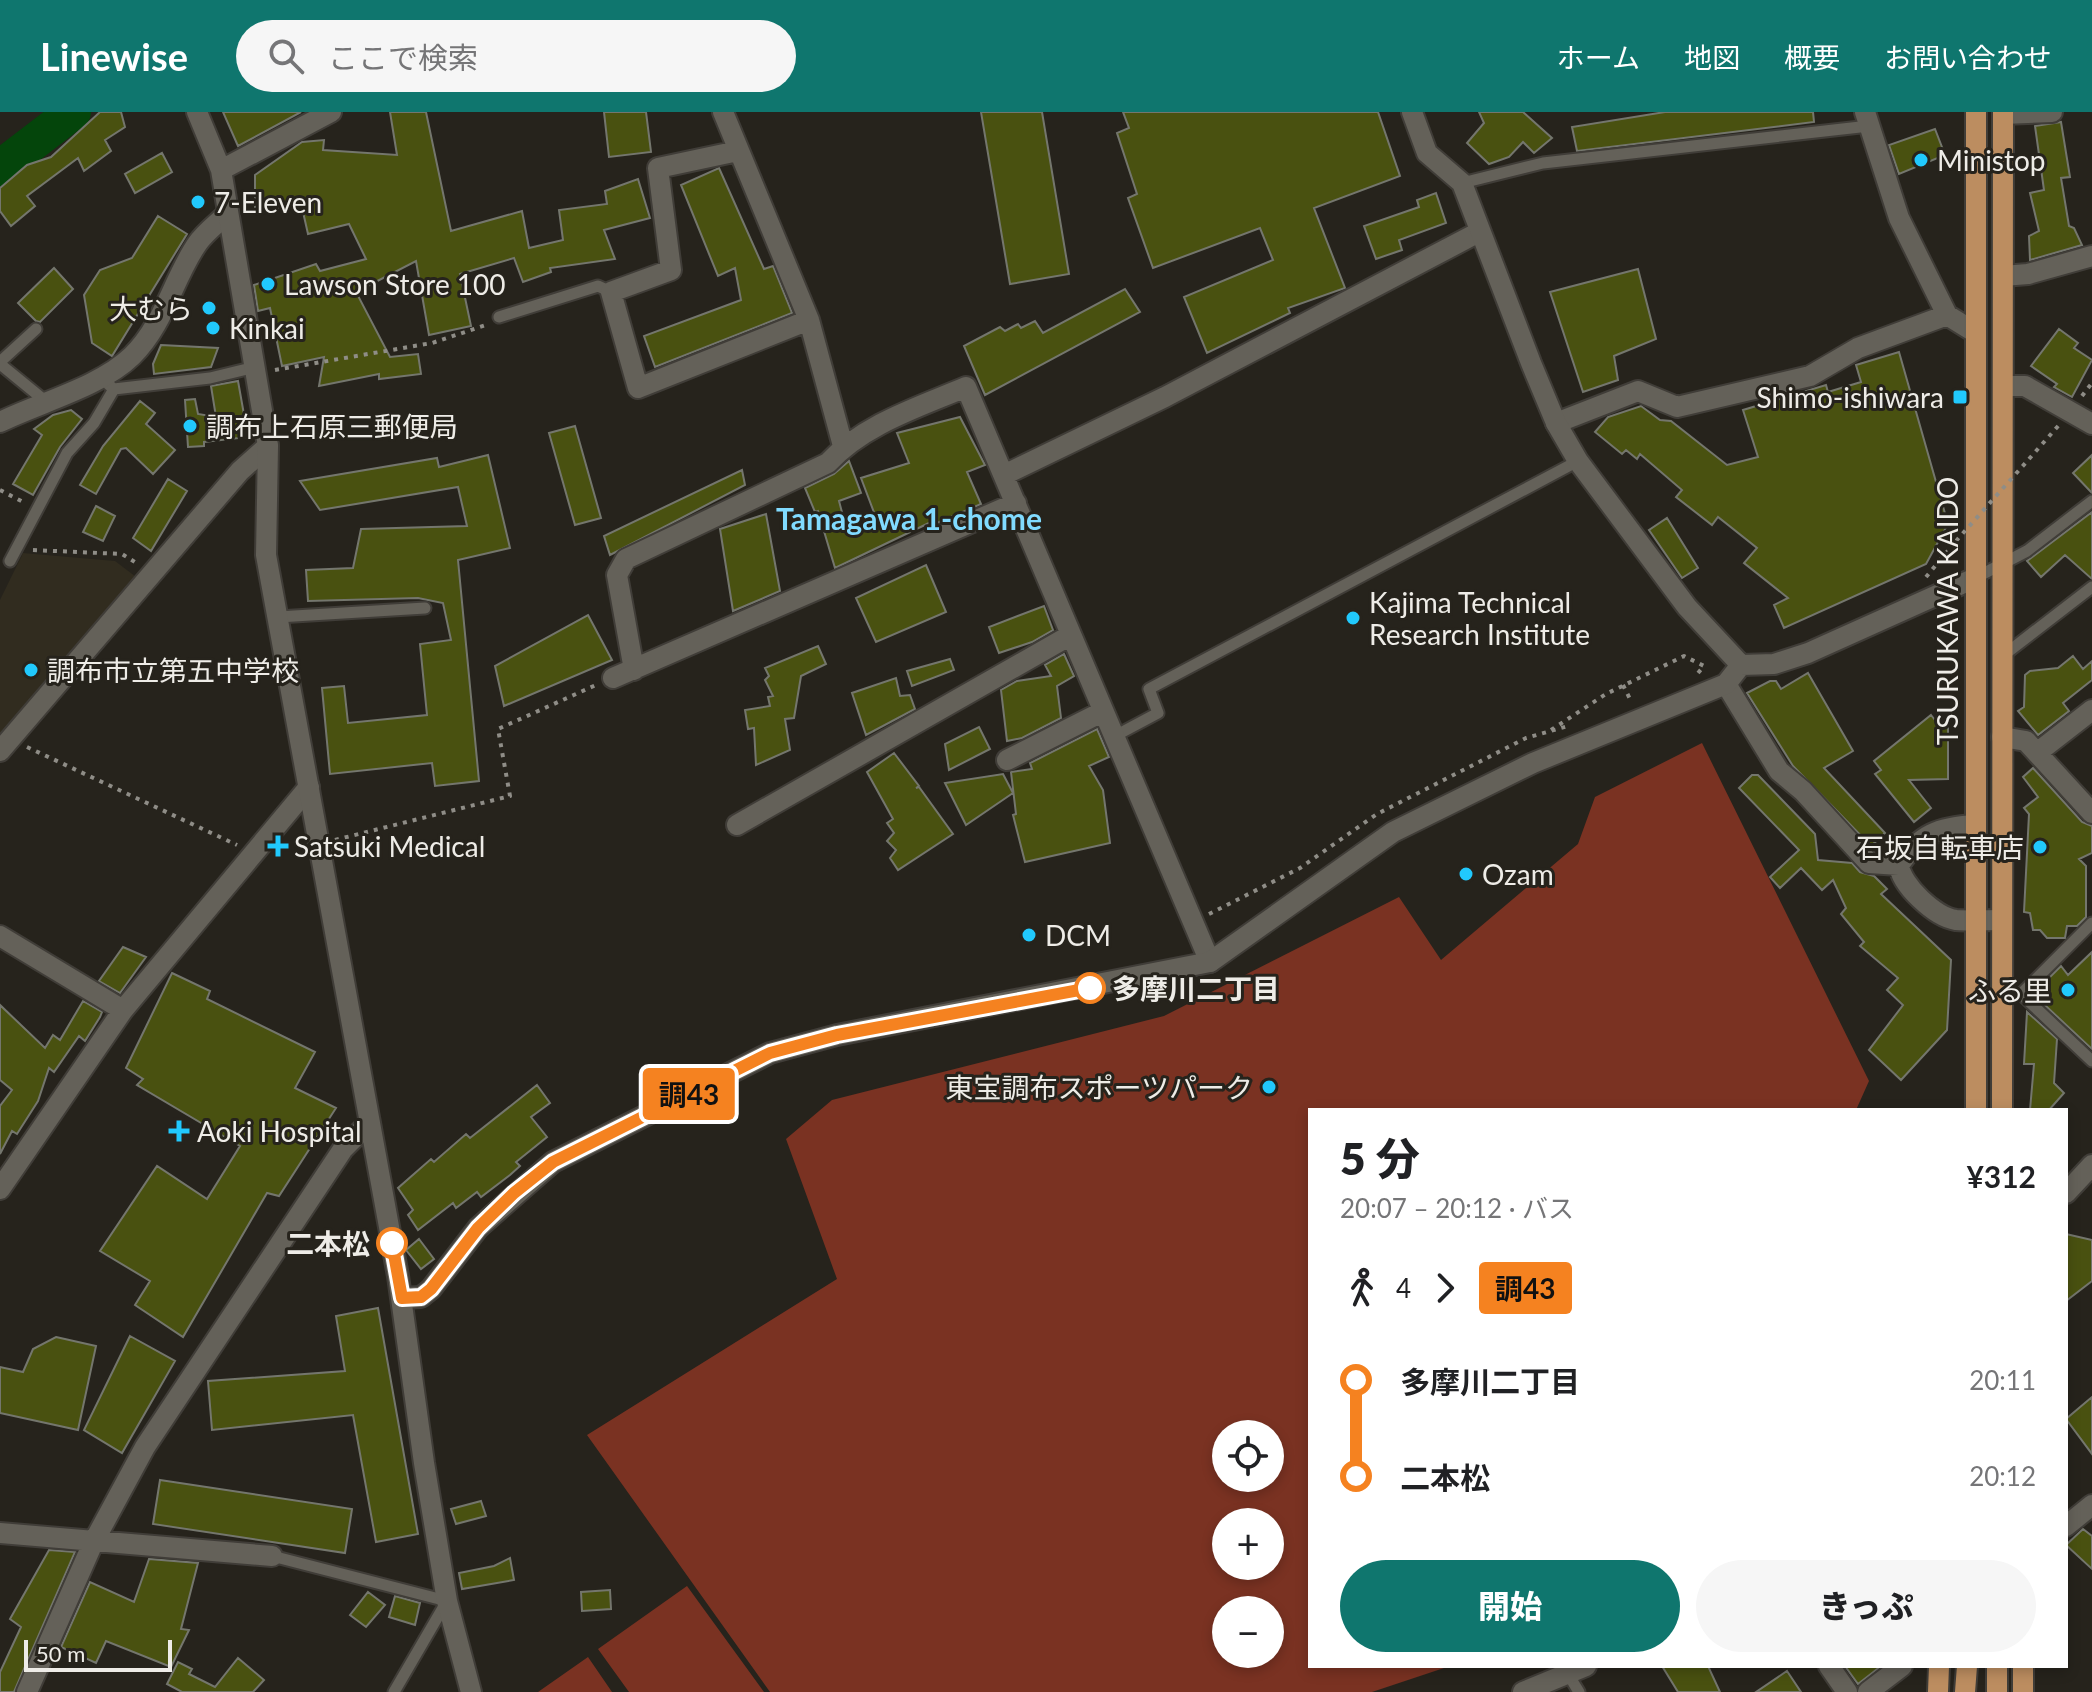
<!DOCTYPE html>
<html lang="ja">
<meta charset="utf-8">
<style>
body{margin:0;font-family:Lato,"Noto Sans JP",sans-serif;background:#f6f6f6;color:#202124;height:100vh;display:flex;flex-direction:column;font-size:30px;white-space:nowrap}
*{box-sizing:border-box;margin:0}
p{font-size:26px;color:#757577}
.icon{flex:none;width:44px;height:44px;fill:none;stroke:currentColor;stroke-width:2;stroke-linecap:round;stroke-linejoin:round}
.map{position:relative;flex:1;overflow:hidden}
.panel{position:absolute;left:1308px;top:996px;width:760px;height:560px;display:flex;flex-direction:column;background:#fff;border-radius:0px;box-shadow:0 4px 12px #0003}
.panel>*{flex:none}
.badge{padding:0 16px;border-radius:6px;font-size:28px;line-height:52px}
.buttons{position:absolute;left:1212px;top:1308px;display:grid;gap:16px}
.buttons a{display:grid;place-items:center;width:72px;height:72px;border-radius:50%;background:#fff;box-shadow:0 4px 12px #0003;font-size:40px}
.scale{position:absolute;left:24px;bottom:20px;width:148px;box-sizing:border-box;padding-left:8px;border:4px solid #eeece7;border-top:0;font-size:22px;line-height:28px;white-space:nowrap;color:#eeece7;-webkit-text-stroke:6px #26231c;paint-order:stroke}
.map>.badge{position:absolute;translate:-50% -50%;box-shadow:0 0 0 4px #fff}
.legs{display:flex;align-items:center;gap:12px;height:88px;padding:0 32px;font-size:26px}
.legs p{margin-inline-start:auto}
.summary{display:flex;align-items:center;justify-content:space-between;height:136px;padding:0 32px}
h1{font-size:44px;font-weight:800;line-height:60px}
.primary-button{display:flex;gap:16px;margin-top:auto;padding:16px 32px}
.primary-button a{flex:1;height:92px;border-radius:48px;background:#0f766e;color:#fff;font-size:32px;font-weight:800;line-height:92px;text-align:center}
.primary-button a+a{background:#f6f6f6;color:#202124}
ul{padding:0 32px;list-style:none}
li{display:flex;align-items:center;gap:28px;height:96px;font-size:30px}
li i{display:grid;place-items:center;width:12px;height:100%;margin:0 10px;background:currentColor}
li i::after{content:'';width:20px;height:20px;margin:-10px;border:6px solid;border-radius:50%;background:#fff}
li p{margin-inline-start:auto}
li:first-child i{background:linear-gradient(#0000 50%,currentColor 0)}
li:last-child i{background:linear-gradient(currentColor 50%,#0000 0)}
header{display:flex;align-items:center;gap:48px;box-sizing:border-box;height:112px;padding:0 40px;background:#0f766e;color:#fff}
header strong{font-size:38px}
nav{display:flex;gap:44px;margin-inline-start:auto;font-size:28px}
.search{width:560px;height:72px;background:#f6f6f6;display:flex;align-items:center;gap:20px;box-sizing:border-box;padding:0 28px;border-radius:44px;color:#757577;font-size:30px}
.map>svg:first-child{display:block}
.built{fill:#312c1f}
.green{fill:#7a3222;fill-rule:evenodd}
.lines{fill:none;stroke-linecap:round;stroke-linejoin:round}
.river{stroke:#04450b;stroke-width:36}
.building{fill:#495110;stroke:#74766d;stroke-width:2}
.service-casing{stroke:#403d38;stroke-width:15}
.minor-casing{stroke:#403d38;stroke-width:24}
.tertiary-casing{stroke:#403d38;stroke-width:24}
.primary-casing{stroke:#403d38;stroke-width:24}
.path{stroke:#8f8d87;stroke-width:4;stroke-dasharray:4 6;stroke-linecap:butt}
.service{stroke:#646159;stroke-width:11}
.minor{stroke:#646159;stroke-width:20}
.tertiary{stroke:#646159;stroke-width:20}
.primary{stroke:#bc8d60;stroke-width:20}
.path-bridge{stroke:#8f8d87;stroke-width:4;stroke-dasharray:4 6;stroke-linecap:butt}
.line-1-casing{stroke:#fff;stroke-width:18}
.line-1{stroke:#f58220;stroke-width:12}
.poi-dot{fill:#21c9fd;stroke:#26231c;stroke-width:3}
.stop-1-dot{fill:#fff;stroke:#f58220;stroke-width:4}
.labels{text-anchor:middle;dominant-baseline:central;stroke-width:6;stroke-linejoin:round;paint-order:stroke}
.poi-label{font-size:28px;fill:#eeece7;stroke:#26231c;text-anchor:start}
.street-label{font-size:28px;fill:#eeece7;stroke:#26231c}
.stop-label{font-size:28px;font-weight:bold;fill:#eeece7;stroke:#26231c;text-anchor:start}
.neighbourhood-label{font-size:30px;font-weight:bold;fill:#81dbff;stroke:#26231c}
</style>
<header>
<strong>Linewise</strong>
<div class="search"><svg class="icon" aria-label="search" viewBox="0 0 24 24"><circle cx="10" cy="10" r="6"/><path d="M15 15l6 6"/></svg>ここで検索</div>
<nav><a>ホーム</a><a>地図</a><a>概要</a><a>お問い合わせ</a></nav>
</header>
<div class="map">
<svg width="2092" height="1580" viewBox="0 0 2092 1580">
<rect width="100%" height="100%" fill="#26231c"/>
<path class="built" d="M23,441L115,449L140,468L0,627V488Z"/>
<path class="green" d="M1702,631L1869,969L1856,998H1310V1554H1450L1372,1580H770L587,1323L837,1167L786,1027L832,988L1164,904L1399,785L1441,848L1578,732L1595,685ZM1226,1322H1270V1366H1226ZM1226,1410H1270V1454H1226ZM1226,1498H1270V1542H1226Z
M687,1474L764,1580H629L598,1537Z
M588,1545L612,1580H538Z"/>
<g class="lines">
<path class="river" d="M0,56L73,0"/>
</g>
<path class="building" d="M100,0H121L125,15L105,28L111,39L84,59L78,46L27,84L35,94L11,114L0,99V76L27,53L51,45Z
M223,0H301L238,34Z
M390,0H426L451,119L522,99L529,136L563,128L559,98L607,92L605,79L638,67L650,106L604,118L615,147L550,156L551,160L523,170L514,146L460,162L471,214L429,223L416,149L356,180L390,245L418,242L421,262L379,267V262L319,274L324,245L282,254L270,196L258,199L254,173L316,152L320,159L366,147L349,112L308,122L301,91L255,101V63L302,30L324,28L323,38L397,43Z
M604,0H646L651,40L609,45Z
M981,0H1042L1069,162L1010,172Z
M1123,0H1378L1400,64L1314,96L1345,176L1288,196L1290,201L1207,241L1184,185L1273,148L1260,116L1153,156L1128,86L1137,82L1117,21L1129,16Z
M1479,0H1523L1552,26L1534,41L1523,30L1509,45L1489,52L1467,31L1484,11Z
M1665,0H1813L1814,10L1577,39L1572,15Z
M2061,10L2070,65L2061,66L2069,114L2074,116L2082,133L2030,148L2029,124L2039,119L2030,81L2044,78L2035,14Z
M1935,17L1945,43L1899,62L1889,33Z
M162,41L172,60L135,81L125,62Z
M719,56L764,157L773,154L792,201L655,255L644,224L741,188L735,156L718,164L681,73Z
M1436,81L1446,111L1399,128L1402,138L1376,147L1364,114L1419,95L1417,88Z
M158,104L187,122L112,244L92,231L84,183L100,158L132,146Z
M54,156L73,177L40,210L36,209L18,191Z
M1638,157L1656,227L1614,244L1618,268L1583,280L1550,180Z
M1125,177L1140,200L985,283L964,234L1000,215L1005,219L1018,212L1021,216L1035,209L1043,221Z
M2059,217L2078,231L2074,236L2092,248L2072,285L2054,275L2057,272L2031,254Z
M161,233L218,236L211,255L154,262L153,252Z
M1899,240L1948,412L1926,452L1784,516L1774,493L1788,486L1744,451L1757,436L1718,405L1712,413L1676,385L1682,378L1640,342L1637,347L1626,338L1622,342L1595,320L1608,305L1641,294L1660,308L1671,309L1727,353L1758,345L1743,298L1826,273L1828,280L1861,270L1856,253Z
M238,269L248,325L204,330V334L188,335L185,288L195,287L198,302L216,305L211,274Z
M140,289L155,301L146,312L175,338L153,362L126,336L121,337L96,382L80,373L103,334Z
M71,298L82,307L60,335L33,383L13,372L42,323L34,317L53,303Z
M960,305L985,353L967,360L981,392L930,414L929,411L835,456L818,399L815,400L805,376L834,362L849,349L861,381L839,389L848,423L878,411L861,366L909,351L897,321Z
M575,314L601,406L575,413L549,321Z
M488,343L510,436L458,448L479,669L435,674L432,651L330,662L322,576L344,574L348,611L427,603L420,532L451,528L443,491L418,486L308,489L306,458L353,456L361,417L467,414L458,375L320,398L300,369L437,346L439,355Z
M2092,343V381L2073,361Z
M742,358L745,373L610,443L604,424Z
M168,367L187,379L151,439L133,426Z
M96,394L115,404L103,429L83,420Z
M2092,400V467L2065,443L2041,465L2027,449Z
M766,402L780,479L733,499L720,417Z
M1667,406L1698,456L1682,466L1649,418Z
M926,453L946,500L876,530L856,486Z
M1044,494L1053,518L1032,530L999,541L989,515Z
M588,503L612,548L504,594L495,554Z
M818,534L826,552L801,564L794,606L785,607L790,638L756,653L754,616L748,617L745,598L770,594L768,585L773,584L765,568L769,564L765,556Z
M1064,542L1074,564L1057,574L1061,606L1022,626L1007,629L1001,578L1017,569L1051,564L1045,553Z
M2073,544L2083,557L2092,549V568L2063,591L2069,599L2038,623L2018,599L2024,595L2025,563L2030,559L2058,556Z
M950,547L954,558L912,574L907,559Z
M1808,561L1853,639L1824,656L1885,721L1871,734L1793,654L1747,581L1770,569H1776L1781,577Z
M896,566L900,584L910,583L915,597L866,623L852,581Z
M1931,603L1939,613H1948V667L1909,668L1931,696L1914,710L1875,662L1881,658L1874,649Z
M979,615L990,637L949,658L945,632Z
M1097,617L1109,645L1089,654L1103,678L1110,731L1025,750L1013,703L1016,702L1011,660L1032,657L1030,651Z
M894,641L919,674L916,676L919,675L953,722L898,758L890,746L896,738L887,729L894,721L887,711L893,707L867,660Z
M2033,656L2082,710L2092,714V741L2079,747L2086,754V805L2077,814H2067L2065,826H2047L2040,818H2033L2030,801L2024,800L2029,702L2024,696L2038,685L2023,665Z
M1003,662L1013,681L966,713L945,671Z
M1752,663H1758L1815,722L1818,748L1852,751L1860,760L1874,764L1887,777L1881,782L1951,848L1947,918L1901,968L1869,938L1903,893L1887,878L1898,866L1860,834L1864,830L1841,802L1846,796L1833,768L1822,778L1801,756L1780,776L1770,765L1799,738L1739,676Z
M123,835L146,845L120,881L99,869Z
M2092,840V937L2033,882L2061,854L2068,863Z
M172,861L210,879L207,887L315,940L295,976L336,996L279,1084L267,1081L183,1225L135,1193L150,1169L100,1139L157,1054L207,1087L240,1034L137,973L143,967L126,956Z
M83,889L102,900L100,905L85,929L79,924L54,960L49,956L38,989L17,1022L12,1019L0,1042V994L12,978L0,968V893L45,936L53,923L60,928Z
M2027,900L2057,927L2054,971L2064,981L2049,998H2030L2034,952H2024Z
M537,973L550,991L531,1005L547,1025L516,1050L520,1054L510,1063L481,1085L477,1080L456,1096L453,1091L418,1118L408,1103L413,1098L398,1076L431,1047L434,1050L466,1022L470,1026Z
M2066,1122L2092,1128V1169L2066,1189Z
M419,1127L434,1147L421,1157L406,1138Z
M378,1196L418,1422L376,1430L353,1303L212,1318L208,1269L345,1259L336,1204Z
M130,1224L175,1249L122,1341L84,1318Z
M56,1225L96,1234L78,1318L0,1301V1255L23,1260L33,1237Z
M2092,1285V1342L2066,1307Z
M160,1368L352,1397L345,1441L153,1412Z
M481,1389L486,1404L456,1412L451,1397Z
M2083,1417L2092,1424V1457L2066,1433Z
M49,1438L75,1440L14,1580H0V1560L21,1515L10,1507Z
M510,1446L514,1468L462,1477L459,1461L494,1454Z
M149,1447L198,1451L181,1517L189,1518L171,1555L106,1529L96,1551L61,1535L90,1470L134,1490Z
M610,1478L611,1497L582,1499L581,1480Z
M368,1480L385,1493L366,1515L350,1503Z
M395,1484L420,1491L415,1513L389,1505Z
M238,1546L264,1568L253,1580H182L167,1572L178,1550L192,1557L189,1562L215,1575Z
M1662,1554H1708L1720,1580H1678Z
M1845,1554H1881L1858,1572Z
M1787,1559L1801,1580H1756Z"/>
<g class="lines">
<defs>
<path id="service" d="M1462,71L1543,51L1869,14
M499,205L598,174L611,180
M0,250L36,217
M0,252L44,288
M109,273L114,277L210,266L255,255
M10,449L67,341L94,311L114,277
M1975,466L2027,439L2092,389
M278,505L425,496
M2004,543L2092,475
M1113,625L1158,601L1149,577L1578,349
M2021,882L2092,949
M2002,885L2021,882L2092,811
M272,1444L447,1489L394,1580
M1568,1562L1579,1580"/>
<path id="minor" d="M723,0L809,208L843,334
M1865,0L1899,106L1947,203L1976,221
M2003,2L2052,0
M738,39L658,56L671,158L611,180L638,276L809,208
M2003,164L2028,162L2092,144
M2004,274H2025L2092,312
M0,310C41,290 100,275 132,244C164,213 173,167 197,132C205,120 218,111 228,101
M1556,311L1638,279L1677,295L1810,264L1858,236L1947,203
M1004,363L1165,285L1479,120
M634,558L617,463L626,447L828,351C864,312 919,295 966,275L1210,850
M613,566L1016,391
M1726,572L1779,659L1803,679L1869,751L1899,753
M2002,625L2026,629L2092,701
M0,639L240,359L268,334
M2038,640L2092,598
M1007,648L1102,600
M737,713L1069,524
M1975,713C1939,715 1920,722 1899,753C1901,773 1935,805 1956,808C1971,809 1987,808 2001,808
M0,824L123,898
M0,1077L123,898L309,675
M2066,1081L2092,1053
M2066,1414L2092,1393
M0,1421L272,1444
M1829,1554L1847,1580
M27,1580L93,1431L145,1335L343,1037L368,1012
M1523,1580L1586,1554
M1868,1580L1902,1554"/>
<path id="tertiary" d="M197,0L221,58L268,334L266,443L398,1164L424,1351L447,1489L471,1580
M1412,0L1427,41L1462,71L1531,251L1556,311L1578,349L1687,495L1741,553
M221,58L331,0
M402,1186L421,1185L431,1177L478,1116L553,1050L770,941L837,923L1210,850L1393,720L1533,651L1726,572L1741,553L1774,552L1808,541L1975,466"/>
<path id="primary" d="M1976,998V0
M2002,998L2003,0
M1938,1580L1939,1554
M1965,1580L1967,1554
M1997,1580V1554
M2023,1580V1554"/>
</defs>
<use href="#service" class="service-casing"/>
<use href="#minor" class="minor-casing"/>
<use href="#tertiary" class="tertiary-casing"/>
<use href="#primary" class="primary-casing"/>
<path class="path" d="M275,258L432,231L489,212
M2082,284L2092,271
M2029,347L2059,313
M0,378L25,391
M33,438L122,442L138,452
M1926,465L1956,429
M1623,573L1631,589
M1551,618L1606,582L1684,544L1704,554L1698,561
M27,635L237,733
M335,728L510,684L498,617L596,573
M1209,802L1300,756L1377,702L1526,626L1568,614"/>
<use href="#service" class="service"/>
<use href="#minor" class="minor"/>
<use href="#tertiary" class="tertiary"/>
<use href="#primary" class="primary"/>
<path class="path-bridge" d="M1956,429L2029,347"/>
</g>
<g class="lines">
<defs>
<path id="line-1" d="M392,1131L402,1186L421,1185L431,1177L478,1116L514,1081L553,1050L770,941L837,923L1090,876"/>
</defs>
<use href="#line-1" class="line-1-casing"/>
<use href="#line-1" class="line-1"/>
</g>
<g class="poi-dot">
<circle cx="1921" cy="48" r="8"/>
<circle cx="198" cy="90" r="8"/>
<circle cx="268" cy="172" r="8"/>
<circle cx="209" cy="196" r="8"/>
<circle cx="213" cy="216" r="8"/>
<rect x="1952" y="277" width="16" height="16" rx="4"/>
<circle cx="190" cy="314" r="8"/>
<circle cx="1353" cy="506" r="8"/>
<circle cx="31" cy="558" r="8"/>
<path d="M274 722h8v8h8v8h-8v8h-8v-8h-8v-8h8z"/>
<circle cx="2040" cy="735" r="8"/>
<circle cx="1466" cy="762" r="8"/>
<circle cx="1029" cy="823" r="8"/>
<circle cx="2068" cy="878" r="8"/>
<circle cx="1269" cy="975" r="8"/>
<path d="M175 1007h8v8h8v8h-8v8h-8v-8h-8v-8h8z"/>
</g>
<g class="stop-1-dot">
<circle cx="1090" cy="876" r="14"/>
<circle cx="392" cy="1131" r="14"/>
</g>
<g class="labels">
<g class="poi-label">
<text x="1937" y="48">Ministop</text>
<text x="214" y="90">7-Eleven</text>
<text x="284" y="172">Lawson Store 100</text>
<text x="193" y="196" text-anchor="end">大むら</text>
<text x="229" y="216">Kinkai</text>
<text x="1944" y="285" text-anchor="end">Shimo-ishiwara</text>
<text x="206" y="314">調布上石原三郵便局</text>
<text x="1369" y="490">Kajima Technical<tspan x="1369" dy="32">Research Institute</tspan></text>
<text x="47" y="558">調布市立第五中学校</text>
<text x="294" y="734">Satsuki Medical</text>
<text x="2024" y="735" text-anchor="end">石坂自転車店</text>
<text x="1482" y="762">Ozam</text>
<text x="1045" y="823">DCM</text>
<text x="2052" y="878" text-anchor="end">ふる里</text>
<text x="1253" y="975" text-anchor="end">東宝調布スポーツパーク</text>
<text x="197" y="1019">Aoki Hospital</text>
</g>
<g class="street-label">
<text transform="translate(1947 499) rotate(-90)">TSURUKAWA KAIDO</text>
</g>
<g class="stop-label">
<text x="1112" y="876">多摩川二丁目</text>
<text x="370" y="1131" text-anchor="end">二本松</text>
</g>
<g class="neighbourhood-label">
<text x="909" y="406">Tamagawa 1-chome</text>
</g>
</g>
</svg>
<div class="buttons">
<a><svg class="icon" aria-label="locate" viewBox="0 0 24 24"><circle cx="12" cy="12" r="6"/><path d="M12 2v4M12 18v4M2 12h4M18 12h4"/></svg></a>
<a>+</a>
<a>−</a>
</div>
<div class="scale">50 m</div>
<b class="badge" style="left:689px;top:982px;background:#f58220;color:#111">調43</b>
<section class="panel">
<div class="summary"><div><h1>5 分</h1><p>20:07 – 20:12 · バス</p></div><b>¥312</b></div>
<div class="legs"><svg class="icon" aria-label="walk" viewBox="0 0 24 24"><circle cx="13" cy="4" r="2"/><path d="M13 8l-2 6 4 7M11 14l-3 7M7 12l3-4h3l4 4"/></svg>4<svg class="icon" aria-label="forward" viewBox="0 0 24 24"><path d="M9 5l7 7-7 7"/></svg><b class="badge" style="background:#f58220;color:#111">調43</b></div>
<ul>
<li><i style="color:#f58220"></i><b>多摩川二丁目</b><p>20:11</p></li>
<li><i style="color:#f58220"></i><b>二本松</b><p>20:12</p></li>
</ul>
<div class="primary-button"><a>開始</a><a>きっぷ</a></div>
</section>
</div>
